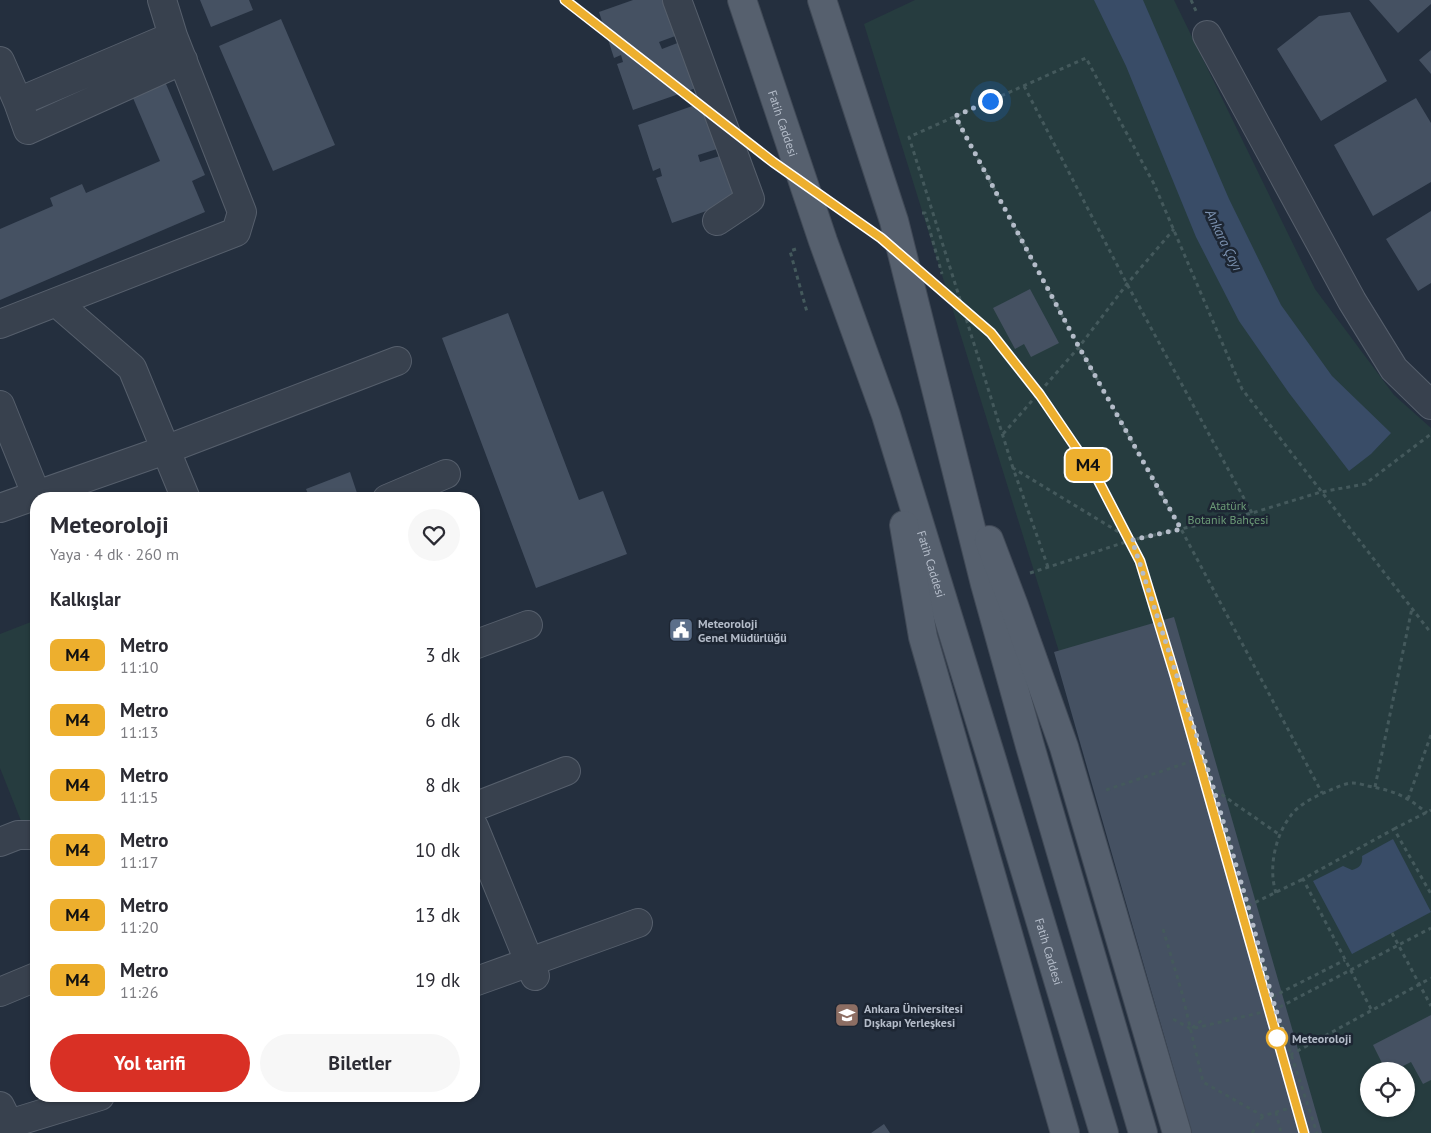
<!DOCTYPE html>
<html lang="tr">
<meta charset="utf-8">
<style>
body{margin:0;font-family:"PT Sans",sans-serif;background:#f7f7f7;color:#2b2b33;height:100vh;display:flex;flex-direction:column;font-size:19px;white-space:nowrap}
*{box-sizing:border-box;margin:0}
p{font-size:16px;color:#7c7c81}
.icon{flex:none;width:28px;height:28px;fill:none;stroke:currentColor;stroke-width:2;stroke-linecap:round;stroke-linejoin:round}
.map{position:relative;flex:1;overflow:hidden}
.details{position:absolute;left:30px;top:492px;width:450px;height:610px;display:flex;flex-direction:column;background:#fff;border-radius:20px;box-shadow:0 1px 4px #0004}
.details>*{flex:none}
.badge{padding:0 10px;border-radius:8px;font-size:18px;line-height:32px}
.fabs{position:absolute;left:1360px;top:1062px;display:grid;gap:10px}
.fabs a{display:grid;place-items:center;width:55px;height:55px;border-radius:50%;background:#fff;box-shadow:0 1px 4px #0004;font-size:25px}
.you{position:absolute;width:25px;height:25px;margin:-12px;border:4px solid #fff;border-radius:50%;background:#1a73e8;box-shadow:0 0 0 8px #1a73e833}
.map>.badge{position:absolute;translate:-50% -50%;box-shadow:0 0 0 2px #fff}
h2{padding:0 20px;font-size:19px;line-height:45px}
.round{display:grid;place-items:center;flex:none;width:52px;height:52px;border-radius:26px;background:#f7f7f7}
.summary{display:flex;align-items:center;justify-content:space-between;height:85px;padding:0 20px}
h1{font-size:24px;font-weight:700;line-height:38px}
.button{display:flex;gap:10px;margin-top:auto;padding:10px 20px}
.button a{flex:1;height:58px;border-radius:30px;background:#d93025;color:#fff;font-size:20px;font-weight:700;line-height:58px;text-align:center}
.button a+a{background:#f7f7f7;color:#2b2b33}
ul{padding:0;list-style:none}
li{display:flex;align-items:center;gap:15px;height:65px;padding:0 20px}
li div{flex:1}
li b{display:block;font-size:19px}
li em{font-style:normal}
li .badge{min-width:55px;font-weight:700;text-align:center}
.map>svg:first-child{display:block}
.green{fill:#263c3f;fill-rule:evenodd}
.water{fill:#394c67}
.building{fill:#455162}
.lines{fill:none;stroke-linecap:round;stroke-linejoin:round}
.minor-casing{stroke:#565f6c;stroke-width:30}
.major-casing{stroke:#414a57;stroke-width:30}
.path{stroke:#44595c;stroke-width:3;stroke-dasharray:4 4;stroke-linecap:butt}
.minor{stroke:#38414e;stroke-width:28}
.major{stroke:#56606e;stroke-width:28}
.line-casing{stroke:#fff;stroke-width:11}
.line{stroke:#edaf2e;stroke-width:8}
.walk{stroke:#b4bcc9;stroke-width:5;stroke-dasharray:0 9}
.stop-dot{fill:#fff;stroke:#edaf2e;stroke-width:2.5}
.labels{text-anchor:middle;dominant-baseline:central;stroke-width:5;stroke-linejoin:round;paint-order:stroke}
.street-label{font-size:12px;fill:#b4bcc9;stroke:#1d2633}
.park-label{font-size:12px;fill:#6b9a76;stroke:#1d2633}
.poi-label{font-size:12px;font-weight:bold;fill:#b4bcc9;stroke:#1d2633;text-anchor:start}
.stop-label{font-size:12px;font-weight:bold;fill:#b4bcc9;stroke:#1d2633;text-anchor:start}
.water-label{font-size:14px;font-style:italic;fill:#7c92b1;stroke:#1d2633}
</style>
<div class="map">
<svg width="1431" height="1133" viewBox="0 0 1431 1133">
<rect width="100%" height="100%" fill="#242f3e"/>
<path class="green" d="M915,0H1174L1315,289L1394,395L1431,428V1133H1202L1083,729L864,24ZM1369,1071H1406V1109H1369Z
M36,620V826L25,831L0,768V634Z"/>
<path class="water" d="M1094,0H1143L1229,199L1281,305L1332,376L1391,433L1371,454L1349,471L1289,393L1239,321L1196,237L1126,66Z
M1393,839L1431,912L1352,954L1313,881L1343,866L1352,870C1360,868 1363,864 1362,856Z"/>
<path class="building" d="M200,0H249L253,10L211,27Z
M633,0H666L678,35L659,42L662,49L680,42L696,88L633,110L617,64L623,62L621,55L614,58L599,12Z
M1369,0H1431V4L1398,33Z
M1350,12L1387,81L1321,121L1277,49L1319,16Z
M281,19L335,145L273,171L219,46Z
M1431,50V74L1419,60Z
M163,77L205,175L192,181L205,212L0,300V229L53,206L50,198L82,184L86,193L160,161L130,91Z
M1416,98L1431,123V182L1373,216L1334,145Z
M701,103L717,149L698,155L700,162L720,156L735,201L672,223L656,178L662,176L660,168L653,171L638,125Z
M1431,211V283L1418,291L1386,239Z
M1030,289L1059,343L1031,357L1024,344L1015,349L993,308Z
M508,313L579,500L603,491L627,554L536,588L442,338Z
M350,472L359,499H310L306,489Z
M1174,617L1322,1133H1192L1054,652Z
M1431,1015V1080L1423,1084L1411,1062L1393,1071H1386L1373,1045Z
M884,1124L890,1133H871Z"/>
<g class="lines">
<defs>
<path id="minor" d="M677,0L750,199L717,221
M1207,35L1352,301L1394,369L1431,405
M0,61L18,102L28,130L183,60
M18,102L173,36
M57,303L132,368L186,499
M0,324L236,232L242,212L173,36L162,0
M0,405L38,499
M387,499L446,474
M0,508L165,450L397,361
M474,645L528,625
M474,807L566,771
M474,827L535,976
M0,842L18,835H36
M474,982L638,923
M0,992L36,977
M0,1106L9,1124L100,1096"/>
<g id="major">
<path id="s1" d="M742,0L823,241L886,415L992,760L1104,1133"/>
<path d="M822,0L894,221L985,584L1030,746L1143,1133"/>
<path d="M904,525L923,637L1065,1133"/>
<path d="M989,540L1014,606L1064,747L1177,1133"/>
</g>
</defs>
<use href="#minor" class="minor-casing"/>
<use href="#major" class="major-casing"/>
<path class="path" d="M1191,0L1196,11
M1024,86L1127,284L1252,513
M955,116L1079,347L1181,529L1322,793
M922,213H925L942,274
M796,249L790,251L807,312
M1003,434L1079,347L1127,284L1174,229
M1013,468L909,137L1086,58L1154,184L1242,389L1431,633
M1048,567L1013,468L1132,540L1204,757L1248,906L1272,997L1317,1133
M1030,573L1132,540L1252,513L1321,492L1365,484L1431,434
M1375,787L1412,608
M1106,790L1204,757
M1215,790L1280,835
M1408,799L1431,735
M1394,829L1431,810
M1276,893C1268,868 1275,835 1292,814C1301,803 1316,796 1328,791C1335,788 1345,783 1353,783C1358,783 1364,785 1368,786C1395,791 1406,796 1427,813
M1248,906L1303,879
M1163,929L1182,993L1203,1082L1263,1116L1306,1103
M1392,933L1431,1006
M1272,997L1345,960
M1371,1009L1303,879L1394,829L1431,894
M1173,1019L1191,1029L1276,1009L1431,928
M1192,1028L1205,1018
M1290,1055L1431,978
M1276,1112L1281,1133
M1252,1133L1263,1116"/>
<use href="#minor" class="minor"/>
<use href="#major" class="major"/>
</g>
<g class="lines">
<defs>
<path id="line" d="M565,0L773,162L881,238L991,333L1040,395L1098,480L1140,561L1175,676L1304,1133"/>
</defs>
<use href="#line" class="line-casing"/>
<use href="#line" class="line"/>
<path class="walk" d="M990,101L955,116L1079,347L1181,529L1132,540L1209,773L1248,906L1272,997L1285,1039L1277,1038"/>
</g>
<defs>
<symbol id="civic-square" viewBox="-11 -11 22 22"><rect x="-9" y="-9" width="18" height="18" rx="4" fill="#5c6f8a" stroke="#1d2633"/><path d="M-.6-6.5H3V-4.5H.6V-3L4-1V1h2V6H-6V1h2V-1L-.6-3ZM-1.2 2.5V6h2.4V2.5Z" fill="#fff"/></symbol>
<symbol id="university-square" viewBox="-11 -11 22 22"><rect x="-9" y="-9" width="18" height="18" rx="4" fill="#8d6e63" stroke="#1d2633"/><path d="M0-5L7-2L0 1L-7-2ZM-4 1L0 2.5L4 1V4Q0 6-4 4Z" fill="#fff"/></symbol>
</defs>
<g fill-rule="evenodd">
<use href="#civic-square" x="667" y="616" width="28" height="28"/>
<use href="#university-square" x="833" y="1001" width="28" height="28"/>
</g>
<circle class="stop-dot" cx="1277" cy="1038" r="10"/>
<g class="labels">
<g class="street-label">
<text stroke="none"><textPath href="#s1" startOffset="130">Fatih Caddesi</textPath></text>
<text stroke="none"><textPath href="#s1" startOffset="595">Fatih Caddesi</textPath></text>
<text stroke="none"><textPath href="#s1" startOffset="1000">Fatih Caddesi</textPath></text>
</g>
<g class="park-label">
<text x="1228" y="505">Atatürk<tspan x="1228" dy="14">Botanik Bahçesi</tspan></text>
</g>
<g class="poi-label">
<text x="698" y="623">Meteoroloji<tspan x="698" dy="14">Genel Müdürlüğü</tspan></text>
<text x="864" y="1008">Ankara Üniversitesi<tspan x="864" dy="14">Dışkapı Yerleşkesi</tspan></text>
</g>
<g class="stop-label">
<text x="1292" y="1038">Meteoroloji</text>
</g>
<g class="water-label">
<text transform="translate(1224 240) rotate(64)">Ankara Çayı</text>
</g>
</g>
</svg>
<div class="fabs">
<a><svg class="icon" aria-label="locate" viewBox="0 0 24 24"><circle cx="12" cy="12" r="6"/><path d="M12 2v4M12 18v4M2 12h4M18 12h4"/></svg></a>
</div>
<div class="you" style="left:990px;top:101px"></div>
<b class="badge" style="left:1088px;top:465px;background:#edaf2e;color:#111">M4</b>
<section class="details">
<div class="summary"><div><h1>Meteoroloji</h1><p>Yaya · 4 dk · 260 m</p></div><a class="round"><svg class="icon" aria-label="heart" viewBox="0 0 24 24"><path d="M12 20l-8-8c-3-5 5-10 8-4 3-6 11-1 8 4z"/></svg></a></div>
<h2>Kalkışlar</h2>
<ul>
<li><span class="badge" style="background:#edaf2e;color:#111">M4</span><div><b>Metro</b><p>11:10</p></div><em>3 dk</em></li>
<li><span class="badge" style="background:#edaf2e;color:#111">M4</span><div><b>Metro</b><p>11:13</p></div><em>6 dk</em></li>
<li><span class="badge" style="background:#edaf2e;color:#111">M4</span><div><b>Metro</b><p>11:15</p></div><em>8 dk</em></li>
<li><span class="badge" style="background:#edaf2e;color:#111">M4</span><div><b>Metro</b><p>11:17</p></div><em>10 dk</em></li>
<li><span class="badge" style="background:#edaf2e;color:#111">M4</span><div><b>Metro</b><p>11:20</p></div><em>13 dk</em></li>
<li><span class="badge" style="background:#edaf2e;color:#111">M4</span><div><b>Metro</b><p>11:26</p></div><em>19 dk</em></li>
</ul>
<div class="button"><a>Yol tarifi</a><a>Biletler</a></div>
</section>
</div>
